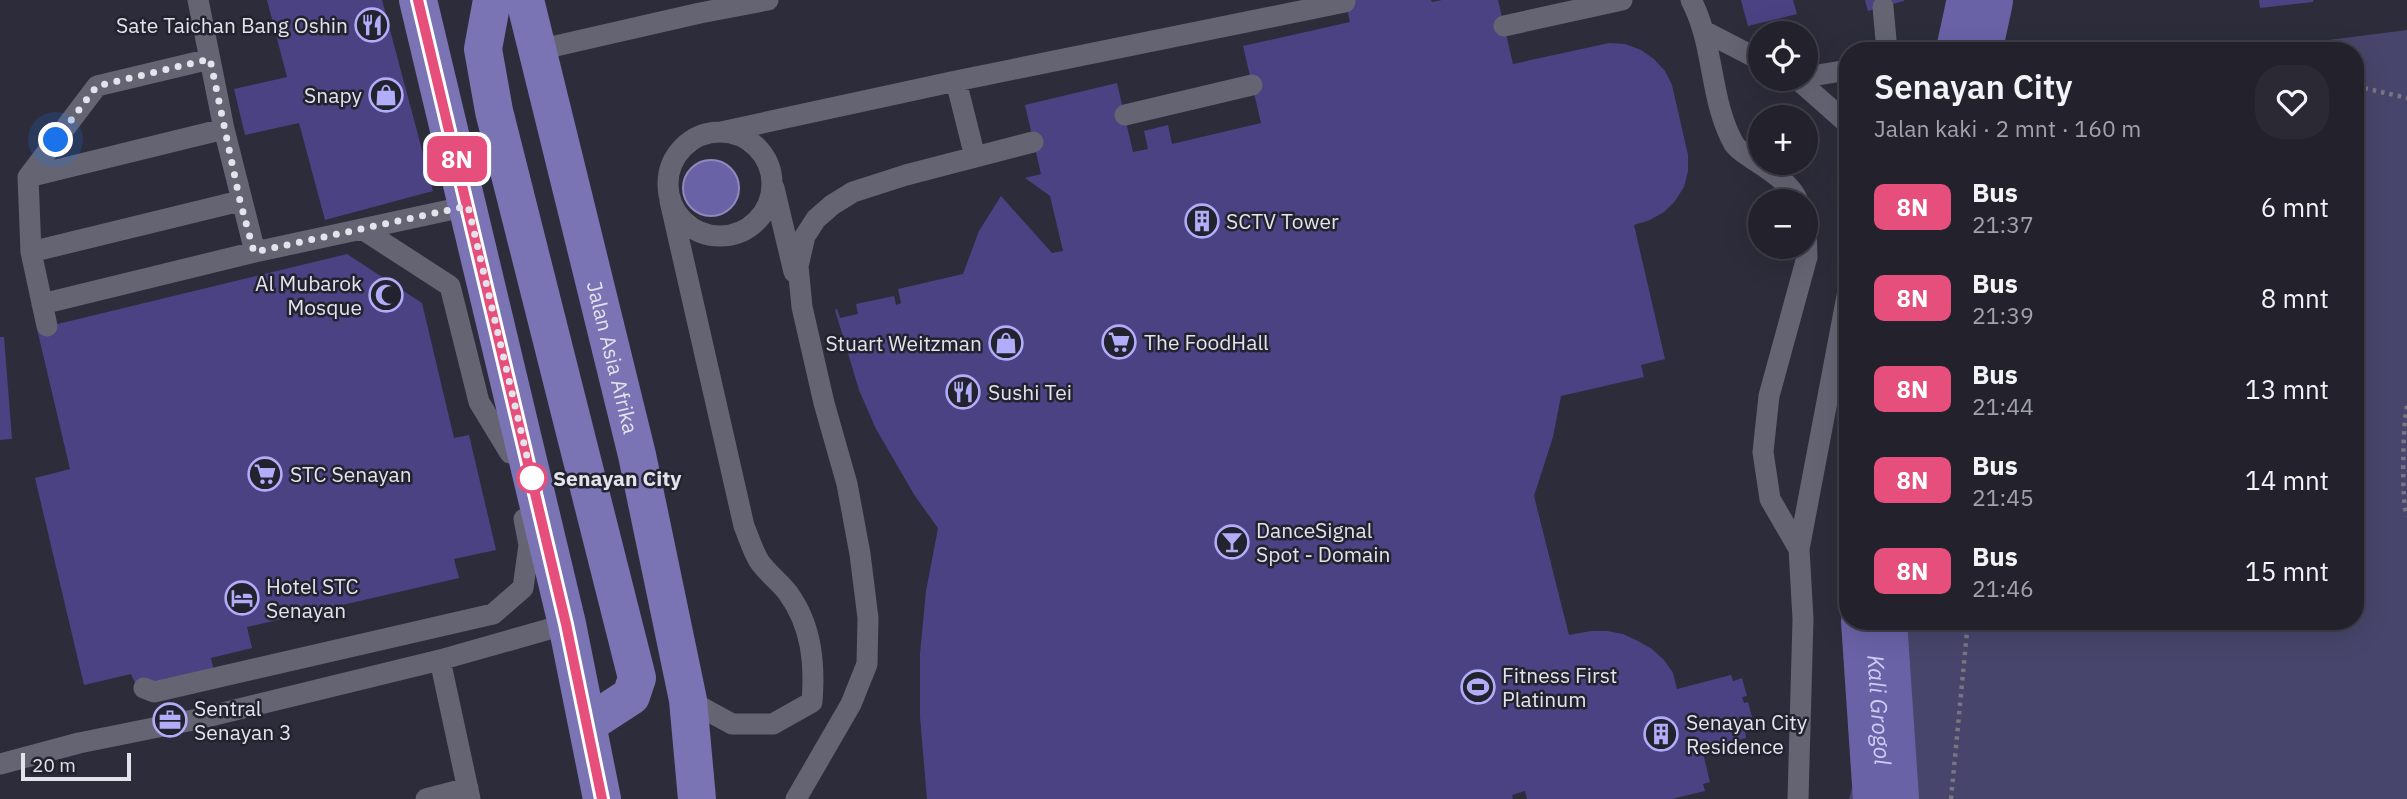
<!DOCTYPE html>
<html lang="id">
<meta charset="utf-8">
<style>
body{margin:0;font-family:"IBM Plex Sans",sans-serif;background:#2a2934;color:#f1f3f6;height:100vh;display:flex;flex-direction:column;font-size:26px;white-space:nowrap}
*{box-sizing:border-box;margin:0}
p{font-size:23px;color:#a2a3a9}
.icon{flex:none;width:38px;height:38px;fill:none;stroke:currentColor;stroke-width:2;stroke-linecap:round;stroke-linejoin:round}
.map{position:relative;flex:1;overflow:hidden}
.details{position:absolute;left:1839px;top:42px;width:525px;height:588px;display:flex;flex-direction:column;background:#22212c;border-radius:28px;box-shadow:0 7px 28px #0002,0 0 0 2px #3f3e48}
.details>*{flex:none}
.badge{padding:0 14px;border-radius:10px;font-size:24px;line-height:46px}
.buttons{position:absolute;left:1748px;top:21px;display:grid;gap:14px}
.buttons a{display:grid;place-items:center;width:70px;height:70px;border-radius:50%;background:#22212c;box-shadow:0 7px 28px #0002,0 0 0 2px #3f3e48;font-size:35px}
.scale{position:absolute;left:21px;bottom:18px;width:110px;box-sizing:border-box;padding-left:7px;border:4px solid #e3e3ec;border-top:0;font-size:19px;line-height:24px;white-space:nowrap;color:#e3e3ec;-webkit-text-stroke:5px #23222f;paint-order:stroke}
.you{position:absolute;width:35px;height:35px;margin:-18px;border:5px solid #fff;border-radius:50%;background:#1a73e8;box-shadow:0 0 0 10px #1a73e833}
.map>.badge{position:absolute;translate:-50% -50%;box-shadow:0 0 0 4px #fff}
.round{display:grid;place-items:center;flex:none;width:74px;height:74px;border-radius:28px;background:#2a2934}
.headline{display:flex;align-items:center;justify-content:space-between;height:119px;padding:0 35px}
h1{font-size:33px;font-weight:600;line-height:52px}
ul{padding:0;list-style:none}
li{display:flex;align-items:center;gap:21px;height:91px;padding:0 35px}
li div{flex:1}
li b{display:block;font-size:26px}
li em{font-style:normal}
li .badge{min-width:77px;font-weight:700;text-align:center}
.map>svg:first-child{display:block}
.green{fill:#48456c}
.water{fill:#6962a7;stroke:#8e89bc;stroke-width:2}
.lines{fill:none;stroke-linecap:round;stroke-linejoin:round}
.river{stroke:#6962a7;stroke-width:66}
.building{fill:#4a4283}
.path{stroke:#777682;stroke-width:4.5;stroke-dasharray:3.5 5;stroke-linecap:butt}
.service{stroke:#646473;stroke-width:21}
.primary{stroke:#7a74b4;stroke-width:38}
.line-casing{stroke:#fff;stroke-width:16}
.line{stroke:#e64f7c;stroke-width:10}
.walk{stroke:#e3e3ec;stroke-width:7;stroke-dasharray:0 12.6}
.stop-dot{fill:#fff;stroke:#e64f7c;stroke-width:3.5}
.labels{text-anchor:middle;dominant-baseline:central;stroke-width:5;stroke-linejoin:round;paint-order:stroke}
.poi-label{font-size:21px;fill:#e3e3ec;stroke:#23222f;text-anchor:start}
.street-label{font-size:21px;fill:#e3e3ec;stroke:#23222f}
.stop-label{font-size:21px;font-weight:bold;fill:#e3e3ec;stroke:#23222f;text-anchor:start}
.water-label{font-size:23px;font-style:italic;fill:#cdccf3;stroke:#23222f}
</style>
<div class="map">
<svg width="2407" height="799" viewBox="0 0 2407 799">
<rect width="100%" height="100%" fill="#2d2c3a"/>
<path class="green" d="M2407,30V799H1849L1897,621H2356V51H2243Z"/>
<path class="water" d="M683 188a28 28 0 1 1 56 0a28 28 0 1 1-56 0Z"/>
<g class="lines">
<g class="river">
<path d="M1969,51L1980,0"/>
<path id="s1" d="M1874,621L1886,799"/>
</g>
</g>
<path class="building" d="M267,0H382L433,191L325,220L299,123L245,135L234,89L287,77Z
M1345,0H1431L1432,2L1442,0H1498L1513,64L1609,43L1625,44L1641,50L1654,59L1665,71L1672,85L1688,155V171L1684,187L1675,201L1664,212L1650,220L1634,225L1665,359L1641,365L1644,377L1561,396L1553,437L1534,496L1569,635L1591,631H1607L1623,634L1638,641L1652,649L1664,660L1673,673L1677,689L1731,675L1733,681L1742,678L1747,696L1742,697L1744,703L1748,702L1755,728L1745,730L1746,738L1702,749L1710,782L1703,784L1705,791L1672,799H1527L1525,791L1512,795L1513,799H927L920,717V654L926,591L938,528L915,496L876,429L859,390L835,310L837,309L840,318L858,314L856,304L894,296L896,305L901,303L898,289L963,274L979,231L1001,196L1052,253L1063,251L1050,196L1025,178L1041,174L1025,105L1117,83L1133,152L1148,149L1144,131L1168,125L1172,144L1261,123L1243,46L1350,22Z
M1741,0H1793L1797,14L1748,26Z
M1865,0H1904V1L1868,11Z
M2259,0H2313V2L2260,8Z
M347,254L422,303L454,438L469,435L496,550L454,559L459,578L247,627L252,648L211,658L214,671L138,689L131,674L84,685L35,478L70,469L37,329Z
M0,337H4L12,439L0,440Z"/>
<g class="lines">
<path class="path" d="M2356,88H2364L2407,98
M2407,406C2403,421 2401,503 2407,516
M1951,799L1968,621"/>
<path class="service" d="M198,0L224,129L255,252
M1691,0C1715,45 1709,100 1734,144C1738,150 1745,154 1751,158C1766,168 1791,183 1798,201
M1883,7L1887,51
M1504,26L1622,0
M1704,31L1760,60
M538,50L700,13L768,0
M1806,77L1848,70
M1797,79L1848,124
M956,81L975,157
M1125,115L1252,85
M721,132L956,81L1345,2
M668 184a52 52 0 1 1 104 0a52 52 0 1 1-104 0Z
M28,177L97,86L210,59
M774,188L794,272
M670,201L744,526C749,538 753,551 759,561C767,573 780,582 788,593C812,626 815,664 812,702L773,724H732L688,700
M362,229L450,286L479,402L510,453
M31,252L28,177L224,129
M42,304L255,252L468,206
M47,326L31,252L240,201
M1799,549L1770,499L1763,452L1769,396L1807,257L1806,226
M440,660L470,799
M144,688L154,692L493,614L523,588L529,545L524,519
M0,764L79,743L198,719L440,660L567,624
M426,799L468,788
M796,799L851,704L867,664L868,618L860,554L847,484L824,403L802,307L798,266L805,236L816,219L832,205L853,192L906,175L1033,142
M1798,799L1803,619L1799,549L1848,291"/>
<g class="primary">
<path d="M418,0L567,624L602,799"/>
<path d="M492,0L483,49L494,111L637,678L631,696L588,724"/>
<path id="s2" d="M525,0L637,455L688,700L697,799"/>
</g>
</g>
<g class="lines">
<defs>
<path id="line" d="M418,0L566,624L602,799"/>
</defs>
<use href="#line" class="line-casing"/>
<use href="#line" class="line"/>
<path class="walk" d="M56,140L97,86L210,59L240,201L254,252L468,206L532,478"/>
</g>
<defs>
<symbol id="restaurant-ring" viewBox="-11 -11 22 22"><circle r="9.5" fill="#23222f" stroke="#b2adf9" stroke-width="1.5"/><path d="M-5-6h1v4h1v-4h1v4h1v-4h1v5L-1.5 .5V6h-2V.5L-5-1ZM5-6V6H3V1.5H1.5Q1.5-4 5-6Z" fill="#b2adf9"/></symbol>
<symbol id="shop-ring" viewBox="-11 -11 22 22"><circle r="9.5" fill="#23222f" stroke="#b2adf9" stroke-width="1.5"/><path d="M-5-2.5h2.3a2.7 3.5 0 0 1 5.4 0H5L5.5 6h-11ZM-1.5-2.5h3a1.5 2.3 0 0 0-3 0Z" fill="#b2adf9"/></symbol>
<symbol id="building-ring" viewBox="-11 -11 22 22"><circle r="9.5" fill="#23222f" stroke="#b2adf9" stroke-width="1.5"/><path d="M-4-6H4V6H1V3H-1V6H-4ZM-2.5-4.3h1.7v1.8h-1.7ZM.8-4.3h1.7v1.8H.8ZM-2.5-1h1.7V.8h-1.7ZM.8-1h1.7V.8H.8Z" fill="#b2adf9"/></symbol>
<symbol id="mosque-ring" viewBox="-11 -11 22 22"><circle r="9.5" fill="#23222f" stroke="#b2adf9" stroke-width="1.5"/><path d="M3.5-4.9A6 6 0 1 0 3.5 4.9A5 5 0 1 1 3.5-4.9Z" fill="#b2adf9"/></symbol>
<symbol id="supermarket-ring" viewBox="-11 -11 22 22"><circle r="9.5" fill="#23222f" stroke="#b2adf9" stroke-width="1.5"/><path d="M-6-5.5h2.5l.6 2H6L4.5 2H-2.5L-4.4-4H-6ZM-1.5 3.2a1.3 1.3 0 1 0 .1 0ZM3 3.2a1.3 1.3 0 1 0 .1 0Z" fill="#b2adf9"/></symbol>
<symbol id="bar-ring" viewBox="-11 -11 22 22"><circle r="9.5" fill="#23222f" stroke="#b2adf9" stroke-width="1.5"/><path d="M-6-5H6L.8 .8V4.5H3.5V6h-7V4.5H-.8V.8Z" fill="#b2adf9"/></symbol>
<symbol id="hotel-ring" viewBox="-11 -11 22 22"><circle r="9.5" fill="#23222f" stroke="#b2adf9" stroke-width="1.5"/><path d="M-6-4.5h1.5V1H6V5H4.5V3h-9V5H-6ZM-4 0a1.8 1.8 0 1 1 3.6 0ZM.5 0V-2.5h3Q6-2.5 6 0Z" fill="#b2adf9"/></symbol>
<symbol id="stadium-ring" viewBox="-11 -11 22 22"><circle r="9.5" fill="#23222f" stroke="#b2adf9" stroke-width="1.5"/><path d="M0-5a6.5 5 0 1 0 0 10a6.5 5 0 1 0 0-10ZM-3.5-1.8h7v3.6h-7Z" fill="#b2adf9"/></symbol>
<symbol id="office-ring" viewBox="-11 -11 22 22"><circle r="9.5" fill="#23222f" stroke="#b2adf9" stroke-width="1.5"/><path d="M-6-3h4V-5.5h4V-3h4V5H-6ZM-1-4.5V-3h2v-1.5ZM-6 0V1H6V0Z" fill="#b2adf9"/></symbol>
</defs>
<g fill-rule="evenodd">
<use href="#restaurant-ring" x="353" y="6" width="38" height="38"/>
<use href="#shop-ring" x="367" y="76" width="38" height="38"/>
<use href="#building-ring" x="1183" y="202" width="38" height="38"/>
<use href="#mosque-ring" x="367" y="276" width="38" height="38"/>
<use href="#supermarket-ring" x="1100" y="323" width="38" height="38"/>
<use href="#shop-ring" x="987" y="324" width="38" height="38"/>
<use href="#restaurant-ring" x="944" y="373" width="38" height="38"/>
<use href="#supermarket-ring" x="246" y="455" width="38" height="38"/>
<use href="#bar-ring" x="1213" y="523" width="38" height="38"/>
<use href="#hotel-ring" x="223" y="579" width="38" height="38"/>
<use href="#stadium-ring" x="1459" y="668" width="38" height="38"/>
<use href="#office-ring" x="151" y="701" width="38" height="38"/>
<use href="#building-ring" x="1642" y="715" width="38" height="38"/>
</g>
<circle class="stop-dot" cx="532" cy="478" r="14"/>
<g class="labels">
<g class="poi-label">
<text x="348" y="25" text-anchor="end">Sate Taichan Bang Oshin</text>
<text x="362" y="95" text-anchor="end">Snapy</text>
<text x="1226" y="221">SCTV Tower</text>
<text x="362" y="283" text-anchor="end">Al Mubarok<tspan x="362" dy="24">Mosque</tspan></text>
<text x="1144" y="342">The FoodHall</text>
<text x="982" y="343" text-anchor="end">Stuart Weitzman</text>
<text x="988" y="392">Sushi Tei</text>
<text x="290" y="474">STC Senayan</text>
<text x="1256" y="530">DanceSignal<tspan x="1256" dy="24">Spot - Domain</tspan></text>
<text x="266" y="586">Hotel STC<tspan x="266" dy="24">Senayan</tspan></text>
<text x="1502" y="675">Fitness First<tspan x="1502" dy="24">Platinum</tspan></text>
<text x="194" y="708">Sentral<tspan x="194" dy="24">Senayan 3</tspan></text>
<text x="1686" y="722">Senayan City<tspan x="1686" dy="24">Residence</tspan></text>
</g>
<g class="street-label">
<text stroke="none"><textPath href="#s2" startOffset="368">Jalan Asia Afrika</textPath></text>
</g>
<g class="stop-label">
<text x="553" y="478">Senayan City</text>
</g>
<g class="water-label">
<text stroke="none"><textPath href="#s1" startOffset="89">Kali Grogol</textPath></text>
</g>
</g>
</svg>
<div class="buttons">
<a><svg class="icon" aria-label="locate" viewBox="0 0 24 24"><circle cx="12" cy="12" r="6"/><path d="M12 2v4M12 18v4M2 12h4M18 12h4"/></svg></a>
<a>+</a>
<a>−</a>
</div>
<div class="scale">20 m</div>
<div class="you" style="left:56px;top:140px"></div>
<b class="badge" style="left:457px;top:159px;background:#e64f7c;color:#fff">8N</b>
<section class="details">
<div class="headline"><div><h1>Senayan City</h1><p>Jalan kaki · 2 mnt · 160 m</p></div><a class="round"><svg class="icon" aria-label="heart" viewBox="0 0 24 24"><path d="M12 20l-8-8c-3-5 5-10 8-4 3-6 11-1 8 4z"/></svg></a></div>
<ul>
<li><span class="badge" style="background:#e64f7c;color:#fff">8N</span><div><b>Bus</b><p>21:37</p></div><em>6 mnt</em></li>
<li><span class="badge" style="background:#e64f7c;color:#fff">8N</span><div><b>Bus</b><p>21:39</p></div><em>8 mnt</em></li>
<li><span class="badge" style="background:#e64f7c;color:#fff">8N</span><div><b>Bus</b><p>21:44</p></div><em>13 mnt</em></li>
<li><span class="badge" style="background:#e64f7c;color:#fff">8N</span><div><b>Bus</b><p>21:45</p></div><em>14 mnt</em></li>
<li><span class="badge" style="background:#e64f7c;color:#fff">8N</span><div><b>Bus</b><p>21:46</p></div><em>15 mnt</em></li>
</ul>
</section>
</div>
